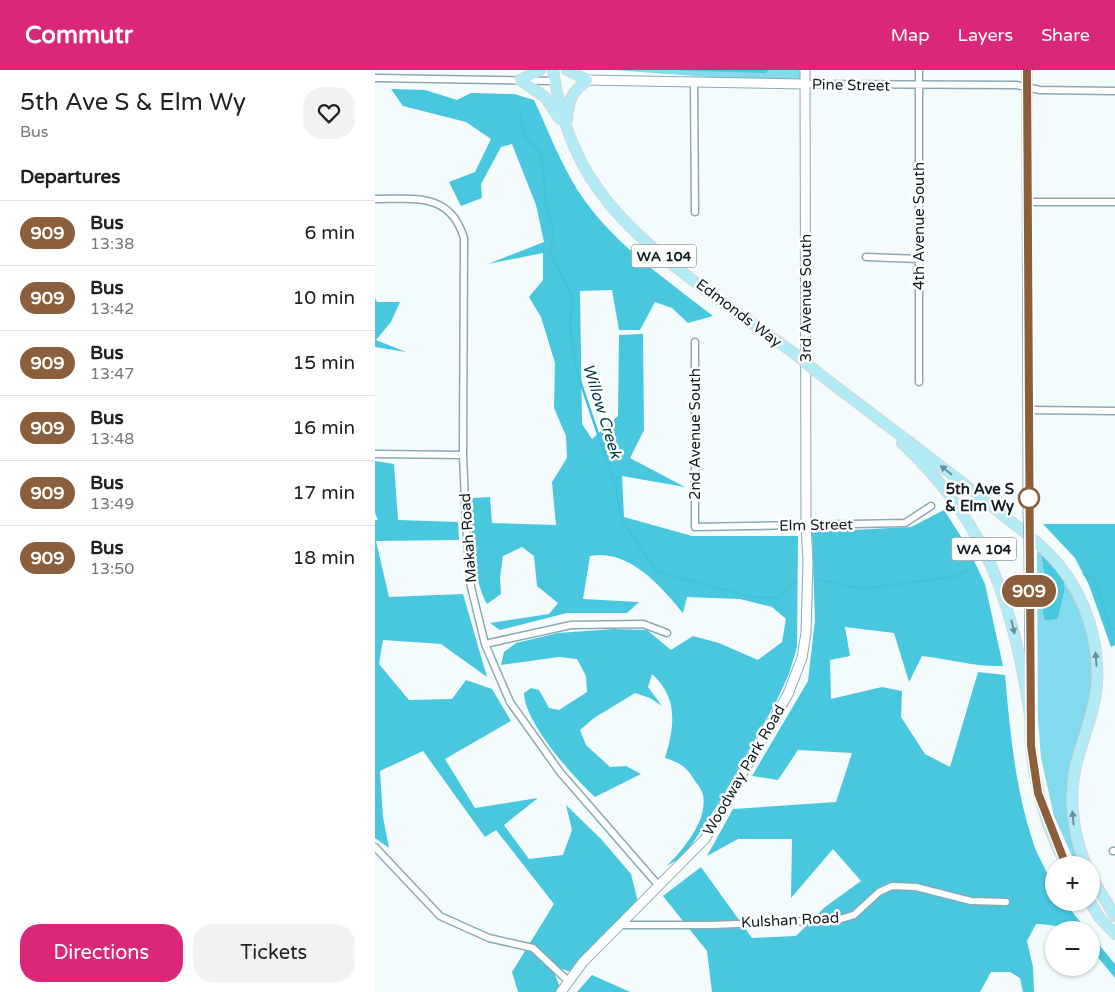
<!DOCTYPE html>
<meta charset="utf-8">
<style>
body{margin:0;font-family:"Varela Round",sans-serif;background:#f2f2f2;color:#202124;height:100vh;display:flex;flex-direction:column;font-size:19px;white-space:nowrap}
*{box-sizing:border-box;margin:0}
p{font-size:16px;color:#757577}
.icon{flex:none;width:28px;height:28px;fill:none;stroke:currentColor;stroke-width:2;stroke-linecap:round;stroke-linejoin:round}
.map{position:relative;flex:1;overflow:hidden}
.side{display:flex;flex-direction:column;background:#fff;width:375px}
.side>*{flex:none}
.badge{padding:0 10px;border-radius:16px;font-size:18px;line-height:32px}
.tools{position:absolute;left:670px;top:786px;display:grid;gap:10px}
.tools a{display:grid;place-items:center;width:55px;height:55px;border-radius:50%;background:#fff;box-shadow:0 1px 4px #0004;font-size:25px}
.map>.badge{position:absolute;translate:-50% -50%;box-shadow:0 0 0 2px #fff}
h2{padding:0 20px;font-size:19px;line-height:45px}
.round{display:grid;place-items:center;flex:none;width:52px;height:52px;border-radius:20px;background:#f2f2f2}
.overview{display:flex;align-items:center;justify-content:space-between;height:85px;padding:0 20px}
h1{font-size:24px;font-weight:600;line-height:38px}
.button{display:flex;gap:10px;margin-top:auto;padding:10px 20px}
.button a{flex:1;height:58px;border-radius:20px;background:#db2777;color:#fff;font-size:20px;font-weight:600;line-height:58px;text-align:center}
.button a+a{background:#f2f2f2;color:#202124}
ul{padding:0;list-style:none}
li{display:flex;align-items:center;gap:15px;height:65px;padding:0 20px;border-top:1px solid #e0e0e0}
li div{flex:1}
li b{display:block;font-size:19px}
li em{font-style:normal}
li .badge{min-width:55px;font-weight:700;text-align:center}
header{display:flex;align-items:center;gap:30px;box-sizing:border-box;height:70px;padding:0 25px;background:#db2777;color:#fff}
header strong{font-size:24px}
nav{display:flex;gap:28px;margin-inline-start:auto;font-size:18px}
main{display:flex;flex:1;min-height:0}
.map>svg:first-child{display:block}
.green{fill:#83daec}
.forest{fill:#48c7de}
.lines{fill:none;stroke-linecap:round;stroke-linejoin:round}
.stream{stroke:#43c3da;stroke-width:2.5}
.street-casing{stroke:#88abb3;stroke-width:9}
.secondary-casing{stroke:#88abb3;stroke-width:11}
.primary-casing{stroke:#d4d7d7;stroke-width:12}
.street{stroke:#fff;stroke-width:6}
.secondary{stroke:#fff;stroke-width:9}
.primary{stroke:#b2ebf6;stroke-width:10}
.secondary-bridge-casing{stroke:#88abb3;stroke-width:11;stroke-linecap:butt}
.primary-bridge-casing{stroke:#d4d7d7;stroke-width:12;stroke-linecap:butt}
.secondary-bridge{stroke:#fff;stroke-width:9}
.primary-bridge{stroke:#b2ebf6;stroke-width:10}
.oneway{fill:#6a8f97}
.line-casing{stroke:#fff;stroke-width:11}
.line{stroke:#8b5e3c;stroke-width:8}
.stop-dot{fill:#fff;stroke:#8b5e3c;stroke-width:2.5}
.labels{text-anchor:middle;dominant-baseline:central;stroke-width:5;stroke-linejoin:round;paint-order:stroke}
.shield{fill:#fff;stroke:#586264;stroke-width:1}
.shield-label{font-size:14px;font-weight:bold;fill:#111f22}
.street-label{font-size:15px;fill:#111f22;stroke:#fff}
.stop-label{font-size:15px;font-weight:bold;fill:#111f22;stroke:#fff;text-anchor:end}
.water-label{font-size:16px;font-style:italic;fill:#003c46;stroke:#fff}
</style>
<header>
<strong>Commutr</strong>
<nav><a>Map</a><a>Layers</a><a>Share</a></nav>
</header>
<main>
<section class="side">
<div class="overview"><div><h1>5th Ave S &amp; Elm Wy</h1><p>Bus</p></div><a class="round"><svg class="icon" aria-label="heart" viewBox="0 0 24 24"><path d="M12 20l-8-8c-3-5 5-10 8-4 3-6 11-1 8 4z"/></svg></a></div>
<h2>Departures</h2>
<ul>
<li><span class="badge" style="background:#8b5e3c;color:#fff">909</span><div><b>Bus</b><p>13:38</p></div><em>6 min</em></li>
<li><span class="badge" style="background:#8b5e3c;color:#fff">909</span><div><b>Bus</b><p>13:42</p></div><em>10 min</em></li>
<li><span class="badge" style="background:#8b5e3c;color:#fff">909</span><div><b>Bus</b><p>13:47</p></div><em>15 min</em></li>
<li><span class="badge" style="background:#8b5e3c;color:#fff">909</span><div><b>Bus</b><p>13:48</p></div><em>16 min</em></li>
<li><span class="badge" style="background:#8b5e3c;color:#fff">909</span><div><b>Bus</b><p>13:49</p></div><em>17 min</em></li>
<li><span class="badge" style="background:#8b5e3c;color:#fff">909</span><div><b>Bus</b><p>13:50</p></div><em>18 min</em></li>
</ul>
<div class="button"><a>Directions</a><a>Tickets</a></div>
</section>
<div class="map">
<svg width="740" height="922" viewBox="0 0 740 922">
<rect width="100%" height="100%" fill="#f4fbfc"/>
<path class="green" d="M238,0H430V14Z
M662,481L666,484L670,509C663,521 666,538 670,551L683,549L690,519L688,507L702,530L714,562L718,591L717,627L698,694L707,795H701L679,746L666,688L663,649Z"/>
<path class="forest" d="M298,0H394L390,3Z
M16,19L50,20L82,30L96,23L139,24L159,30C171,56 182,84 196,109C228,167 287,206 338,246L313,253L297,238L280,232L265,260H244L237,220L205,221L207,354L217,369L243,346L244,265L268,264L269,360L255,388L310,417L247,406L249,447L317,466H423L422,577L414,604L401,632L347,728L310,785L292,796C308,779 333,751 328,725C327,720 323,715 320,711C313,698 304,692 290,688C300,656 303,627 277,604L273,617L287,636L275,628L260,623L219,648L205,660L211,675L235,697L251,696L266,704L220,727C199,708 149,652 149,623L156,618L164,620L174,638L184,640L212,622L211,606L202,589L184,587L126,595L129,582L141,573L183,563L239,559L272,560L296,580L318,566L344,573L383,590L407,572L411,549L397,537L365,529L312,527L308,543C286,516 253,478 215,486L208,529L264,532L252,543H192L125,560L115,553L174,544L183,533L162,516L159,486L147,477L128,486L125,508L126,524L112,534C98,511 95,455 97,428L115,427L117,453L181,455L177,412L192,388L191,366L179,338L180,293L166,247L154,227L168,210V183L113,194L169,172L161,135L137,74L126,77L106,114L107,128L86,136L74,112L100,102L116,69L91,52L28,36Z
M0,228L2,232H25L16,252L1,270L31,282L0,277Z
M0,391L19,394L23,450L83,452L84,470L1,471L14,527L88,524L112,607L66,574L8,570L4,594L34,630L77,629L91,610L117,619L136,651L70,689L100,738L163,728L129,755L154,789L188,785L197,760L191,735L226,769L256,804L263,832L197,902L187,899L180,905L185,917L181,922H143L137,902L179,834L121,760L110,767L48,681L5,701L8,747L14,778L0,768V450H3L0,443Z
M569,440L592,476L610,514L628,596C600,597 574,589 547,586L534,612L519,563L470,557L475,586L455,590L456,629L507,617L527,621L526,647L550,684L575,697L603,602L630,605C635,661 640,718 658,772C665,795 679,806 679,832L690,833L712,860C694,860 679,854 661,854L652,871L658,897L659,922H648L645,908L635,902H616L605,922H337L332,881L288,826L326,797L377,868L421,866L450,837L486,811L458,779L416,828L417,769H363L332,786L358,739L461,732L477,683L423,680L403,710L377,706L433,611L440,550L437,462L536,457Z
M668,454H740V575L736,577L714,515L700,488Z
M666,484L688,507L690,519L683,549L670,551C666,538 663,521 670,509Z
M716,865L740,894V908L716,879Z
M217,905L255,922H202Z"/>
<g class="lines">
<path class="stream" d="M145,40L149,66L166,84L172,142L179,161L175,183L198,228L195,253L200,296L241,417L247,450L282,502L378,527L404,528L421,511
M709,504L720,509L735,559H740
M445,510L487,519L578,507L595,499"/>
<defs>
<path id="street" d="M544,0V312
M0,8L179,11
M319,11L320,142
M430,14L641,15L665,20L740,21
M0,129C40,129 75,122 89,168L88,385L91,455L96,517L110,574L135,632L185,702L284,816
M653,132H740
M491,187L544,189
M320,272V457L530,453L556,436
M654,340L740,341
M0,384L88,385
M110,574L196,555L268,554L292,563
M0,777L65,846L114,868L158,878L193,911
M738,781H740
M245,855H336L462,850L479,845L504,822L517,816L541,817L596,831L631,832"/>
<path id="secondary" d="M652,0L653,442
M212,10L430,14
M654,475L655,625
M186,922L208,892L330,769L413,624L427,588L431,563L433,491L431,455L430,0"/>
<path id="primary" d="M178,0C184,41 197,82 221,116C265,181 356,237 420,284
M192,0L212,10
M145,10L170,27L185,49
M145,10L165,0
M192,50C193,30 197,22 212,10
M442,302C499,346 557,388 613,433C637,453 664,471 684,495C711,528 725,572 722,615C720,640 710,663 703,688C693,723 697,761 711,795
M527,373C612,452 638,533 655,645C656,655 655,665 656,675C659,716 672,759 691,795
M716,807L740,846
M715,832L724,847L740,864"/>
</defs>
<use href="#street" class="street-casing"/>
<use href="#secondary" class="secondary-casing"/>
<use href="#primary" class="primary-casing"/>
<use href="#street" class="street"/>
<use href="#secondary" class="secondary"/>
<use href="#primary" class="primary"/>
<defs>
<path id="secondary-bridge" d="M653,442L654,475"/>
<path id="primary-bridge" d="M420,284L442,302"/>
</defs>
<use href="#secondary-bridge" class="secondary-bridge-casing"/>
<use href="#primary-bridge" class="primary-bridge-casing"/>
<use href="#secondary-bridge" class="secondary-bridge"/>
<use href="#primary-bridge" class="primary-bridge"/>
</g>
<defs><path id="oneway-solid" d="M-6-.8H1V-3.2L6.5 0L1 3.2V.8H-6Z" transform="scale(1.25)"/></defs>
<g class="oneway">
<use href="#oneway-solid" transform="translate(571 400) rotate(-141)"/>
<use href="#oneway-solid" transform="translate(638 557) rotate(77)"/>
<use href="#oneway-solid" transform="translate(721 589) rotate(-95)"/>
<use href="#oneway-solid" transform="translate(698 748) rotate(-96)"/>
</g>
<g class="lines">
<defs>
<path id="line" d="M652,0L656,676L663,723L691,795"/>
</defs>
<use href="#line" class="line-casing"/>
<use href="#line" class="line"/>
</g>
<circle class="stop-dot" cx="654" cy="428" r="10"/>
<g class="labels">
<g class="shield">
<rect x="256.5" y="174.5" width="65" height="23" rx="4"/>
<rect x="576.5" y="467.5" width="65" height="23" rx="4"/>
</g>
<g class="shield-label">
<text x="289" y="186">WA 104</text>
<text x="609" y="479">WA 104</text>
</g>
<g class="street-label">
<text transform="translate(476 15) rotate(1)">Pine Street</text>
<text transform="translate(544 156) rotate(-90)">4th Avenue South</text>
<text transform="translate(431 228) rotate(-90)">3rd Avenue South</text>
<text transform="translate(364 243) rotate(37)">Edmonds Way</text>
<text transform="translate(320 364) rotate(-90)">2nd Avenue South</text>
<text transform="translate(441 455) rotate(-1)">Elm Street</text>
<text transform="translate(93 468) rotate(-94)">Makah Road</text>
<text transform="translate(369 700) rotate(-60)">Woodway Park Road</text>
<text transform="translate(415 850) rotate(-3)">Kulshan Road</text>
</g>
<g class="stop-label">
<text x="639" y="419">5th Ave S<tspan x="639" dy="17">&amp; Elm Wy</tspan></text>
</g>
<g class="water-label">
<text transform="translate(227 341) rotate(73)">Willow Creek</text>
</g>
</g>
</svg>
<div class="tools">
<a>+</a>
<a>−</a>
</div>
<b class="badge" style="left:654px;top:521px;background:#8b5e3c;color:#fff">909</b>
</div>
</main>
